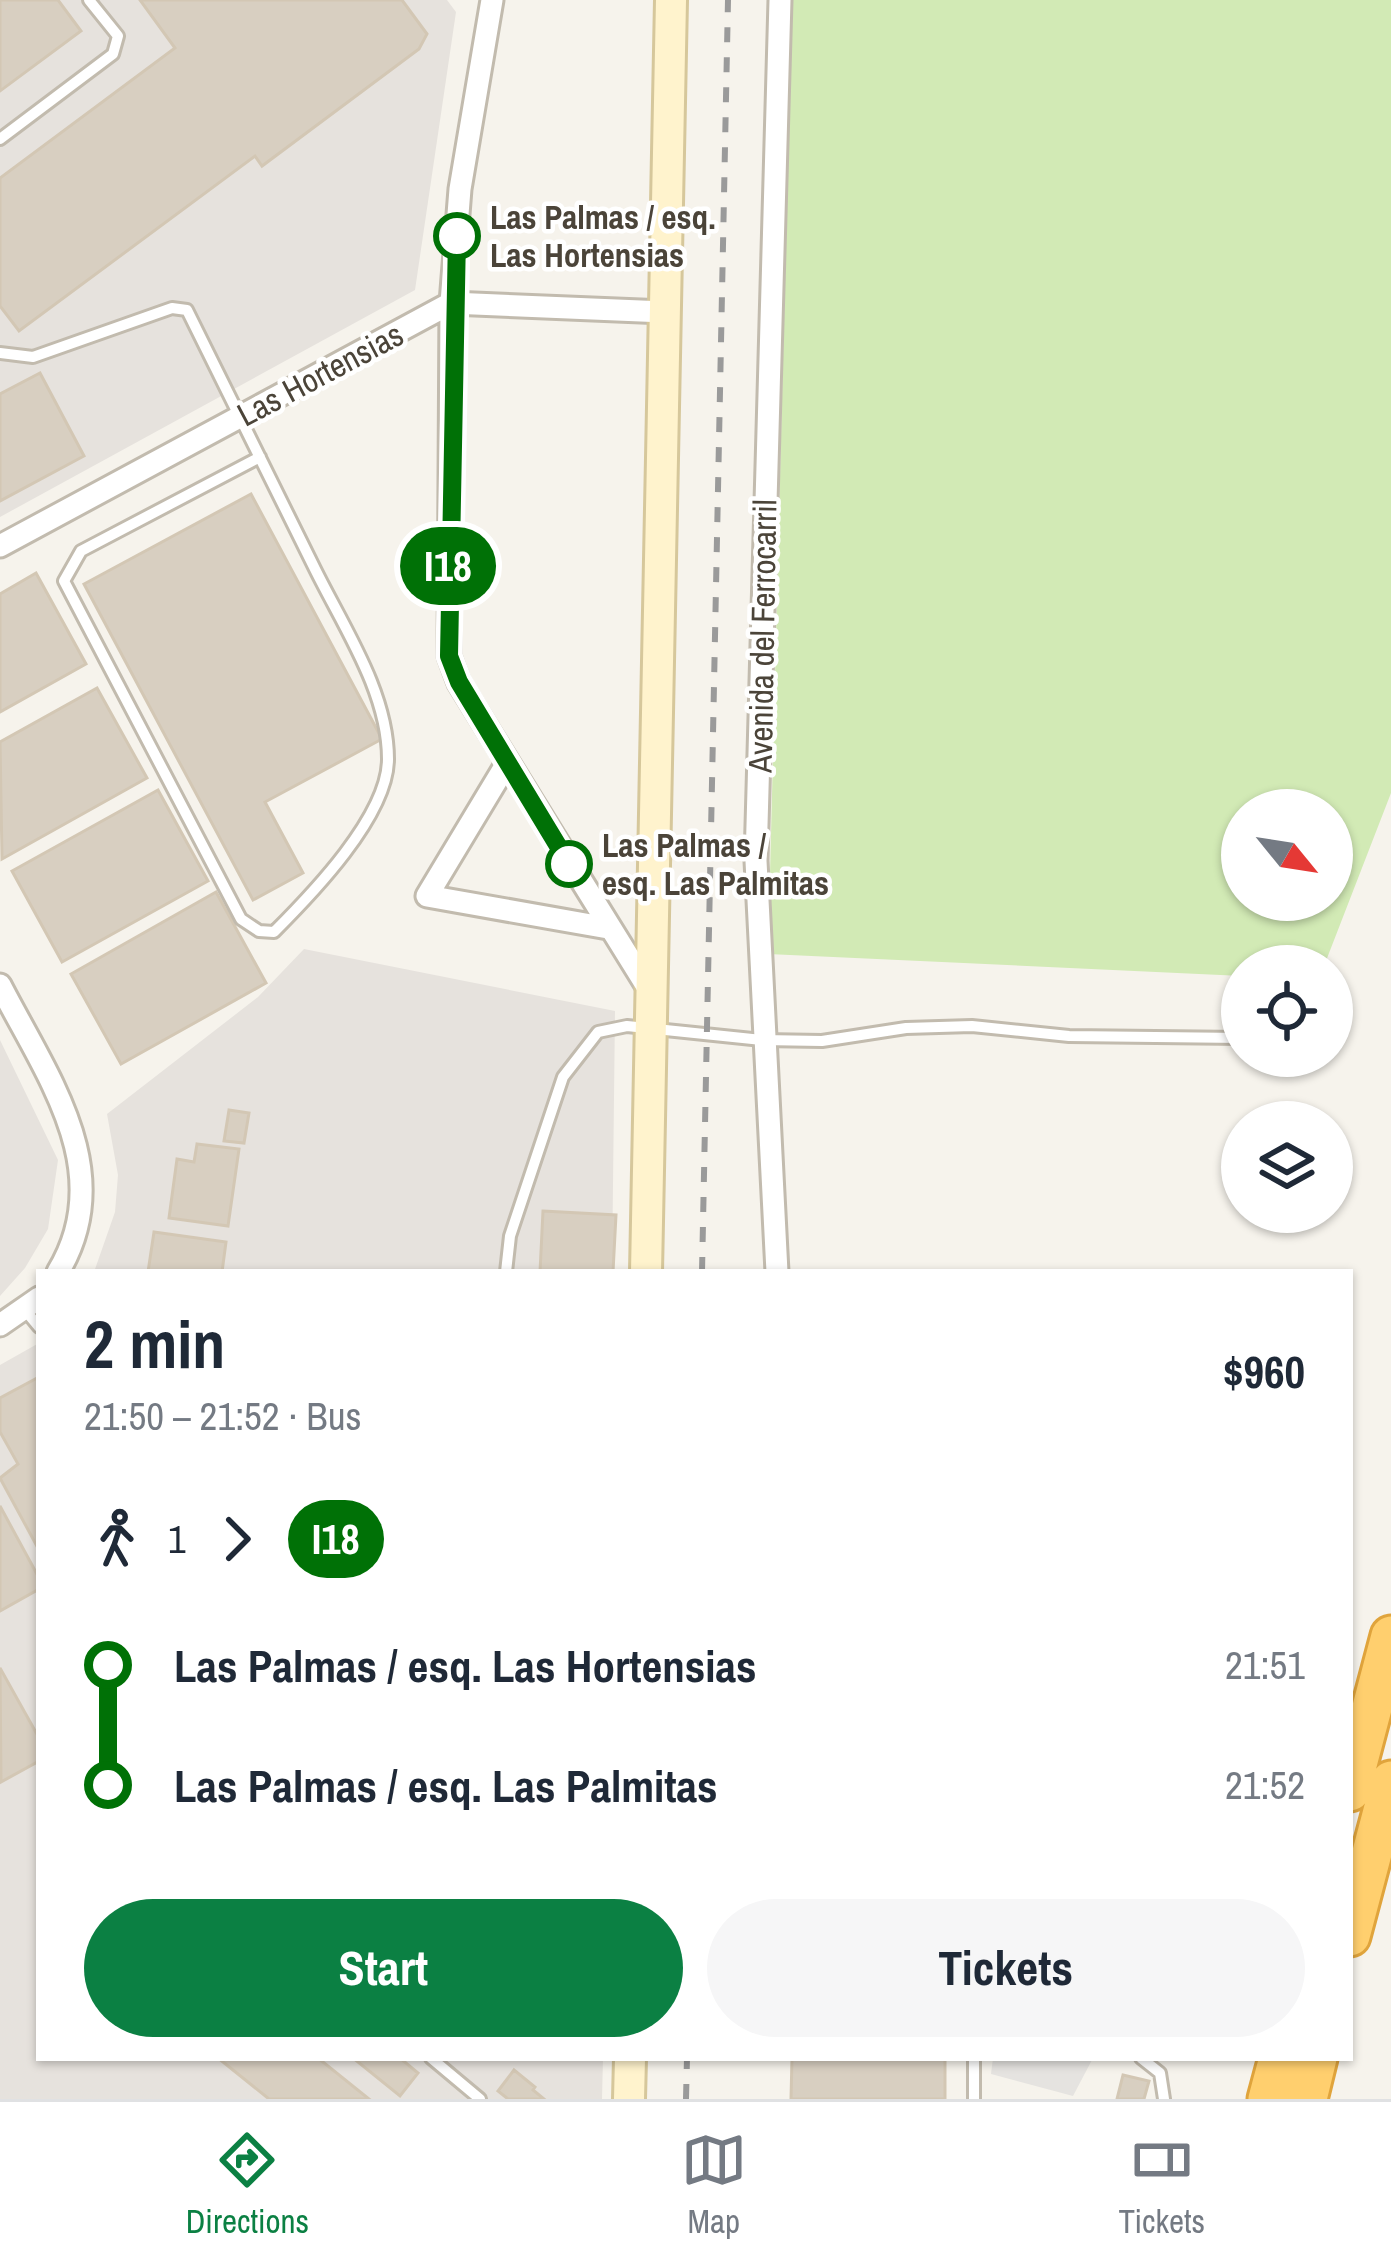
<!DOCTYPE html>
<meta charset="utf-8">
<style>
body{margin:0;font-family:"Archivo Narrow",sans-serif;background:#f6f6f7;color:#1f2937;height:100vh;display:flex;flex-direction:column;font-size:45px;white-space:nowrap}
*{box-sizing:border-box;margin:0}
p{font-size:39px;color:#747a83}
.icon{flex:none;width:66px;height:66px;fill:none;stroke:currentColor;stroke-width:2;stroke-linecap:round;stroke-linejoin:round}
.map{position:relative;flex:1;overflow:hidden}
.drawer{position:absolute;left:36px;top:1269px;width:1317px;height:792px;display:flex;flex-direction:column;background:#fff;border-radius:0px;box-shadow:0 3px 9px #0004}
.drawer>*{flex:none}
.badge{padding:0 24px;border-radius:39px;font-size:42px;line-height:78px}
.needle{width:78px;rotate:120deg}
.controls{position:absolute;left:1221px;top:789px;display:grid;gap:24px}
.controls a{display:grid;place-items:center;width:132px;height:132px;border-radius:50%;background:#fff;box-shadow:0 3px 9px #0004;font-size:60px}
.map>.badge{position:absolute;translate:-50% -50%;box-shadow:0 0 0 6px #fff}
.legs{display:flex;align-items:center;gap:18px;height:132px;padding:0 48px;font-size:39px}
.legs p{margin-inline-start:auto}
.overview{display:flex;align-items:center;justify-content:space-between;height:204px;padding:0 48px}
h1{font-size:66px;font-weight:700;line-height:90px}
.primary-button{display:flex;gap:24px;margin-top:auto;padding:24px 48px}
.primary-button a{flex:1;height:138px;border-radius:72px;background:#0b8043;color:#fff;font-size:48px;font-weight:700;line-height:138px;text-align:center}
.primary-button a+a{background:#f6f6f7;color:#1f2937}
ul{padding:0 48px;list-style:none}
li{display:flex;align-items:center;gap:42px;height:120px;font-size:45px}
li i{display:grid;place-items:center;width:18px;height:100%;margin:0 15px;background:currentColor}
li i::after{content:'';width:30px;height:30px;margin:-15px;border:9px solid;border-radius:50%;background:#fff}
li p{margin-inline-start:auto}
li:first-child i{background:linear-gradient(#0000 50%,currentColor 0)}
li:last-child i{background:linear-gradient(currentColor 50%,#0000 0)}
.tabs{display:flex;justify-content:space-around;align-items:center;height:168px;border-top:3px solid #e0e1e3;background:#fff;font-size:33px;color:#747a83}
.tabs a{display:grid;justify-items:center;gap:6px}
.tabs .current{color:#0b8043}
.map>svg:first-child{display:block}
.industrial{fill:#e6e2dd}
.green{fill:#d2eab5;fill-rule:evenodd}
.parking{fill:#e5e3e0}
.building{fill:#d8cfc1;stroke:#d3c7b4;stroke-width:3}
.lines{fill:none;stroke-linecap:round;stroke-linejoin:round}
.lane-casing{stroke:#c2bbae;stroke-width:16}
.street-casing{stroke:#c2bbae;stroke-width:27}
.secondary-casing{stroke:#d6c79b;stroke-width:36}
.highway-casing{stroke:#e0a43c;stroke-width:45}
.lane{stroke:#fff;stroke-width:10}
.street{stroke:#fff;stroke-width:21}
.secondary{stroke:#fff3cd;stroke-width:30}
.highway{stroke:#ffcf6e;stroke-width:39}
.rail{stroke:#9a9a9a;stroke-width:6;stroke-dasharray:15 15;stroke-linecap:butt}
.line-1-casing{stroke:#fff;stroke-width:27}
.line-1{stroke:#007106;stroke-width:18}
.stop-1-dot{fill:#fff;stroke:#007106;stroke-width:6}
.labels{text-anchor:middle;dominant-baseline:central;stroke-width:9;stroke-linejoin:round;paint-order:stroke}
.stop-label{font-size:33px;font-weight:bold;fill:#4b4439;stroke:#fff;text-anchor:start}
.street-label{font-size:33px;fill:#4b4439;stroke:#fff}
</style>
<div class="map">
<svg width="1391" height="2099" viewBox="0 0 1391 2099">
<rect width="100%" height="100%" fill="#f6f3ec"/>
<path class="industrial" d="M0,0H447L456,12L415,290L0,517Z
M304,949L615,1011L612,1272H94L115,1212L118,1175L107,1114L258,997Z
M0,1040L58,1160L48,1229L25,1268L0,1296Z
M39,1343V2058H603L602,2099H0V1365Z"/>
<path class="green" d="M792,0H1391V793L1324,966H1242V976L768,954ZM1242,810H1332V900H1242Z"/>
<path class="parking" d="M993,2058H1093L1073,2096L991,2074Z"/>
<path class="building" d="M0,0H58L81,31L0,91Z
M140,0H402L427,34L419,49L262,166L255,156L19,331L0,306V178L175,48Z
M40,373L84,456L0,501V394Z
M251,494L382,739L265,802L303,873L253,900L84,584Z
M36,573L86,664L0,712V594Z
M97,688L147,778L2,859L0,742Z
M158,790L208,881L62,962L12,871Z
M216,892L266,983L121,1064L71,974Z
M229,1110L249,1113L244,1143L224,1141Z
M197,1144L239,1149L228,1226L169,1218L177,1159L194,1162Z
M543,1211L616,1215L613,1272H540Z
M154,1232L226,1242L222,1272H148Z
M39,1377V1550L0,1478L18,1464L0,1432V1398Z
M0,1506L39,1578V1589L0,1611Z
M0,1668L39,1738V1761L1,1782Z
M218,2058H318L369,2099H269Z
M353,2058H400L418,2073L400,2096Z
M792,2058H945V2099H791Z
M514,2070L535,2087L533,2090L544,2099H508L498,2091Z
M1123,2075L1149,2081L1144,2099H1117Z"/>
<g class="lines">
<defs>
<path id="lane" d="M0,139L113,54L118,36L89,0
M0,353L33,357L172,308L187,310C229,395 271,480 313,565C342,625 388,691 388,759C388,816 311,895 274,932L259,931L241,919L64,581L81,551L260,457
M506,1272L510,1236L563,1077L598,1032L627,1026L762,1040L822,1041L906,1028L972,1026L1069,1036L1242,1038
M25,1310L39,1327
M431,2058L480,2099
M1141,2058L1160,2073L1164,2099
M974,2099V2058"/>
<path id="street" d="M492,0L460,189L451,303L449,656L459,683L651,993
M0,546L451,303L665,312
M507,763L427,896L608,928
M0,985C46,1075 119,1171 58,1272
M777,1272L756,861L780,0
M0,1325L39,1298"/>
<path id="secondary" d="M646,1272L671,0
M629,2099L630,2058"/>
<path id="highway" d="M1350,1791L1391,1636
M1350,1936L1391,1781
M1268,2099L1279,2058
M1307,2099L1317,2058"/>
</defs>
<use href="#lane" class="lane-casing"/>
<use href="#street" class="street-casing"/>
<use href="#secondary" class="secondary-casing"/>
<use href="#highway" class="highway-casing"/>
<use href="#lane" class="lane"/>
<use href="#street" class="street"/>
<use href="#secondary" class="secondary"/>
<use href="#highway" class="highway"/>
<path class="rail" d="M702,1272L728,0
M686,2099L687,2058"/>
</g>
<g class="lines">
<defs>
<path id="line-1" d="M457,236L449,656L459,682L569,864"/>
</defs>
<use href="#line-1" class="line-1-casing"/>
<use href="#line-1" class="line-1"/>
</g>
<g class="stop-1-dot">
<circle cx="457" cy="236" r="21"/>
<circle cx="569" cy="864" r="21"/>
</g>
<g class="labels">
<g class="stop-label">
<text x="490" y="217">Las Palmas / esq.<tspan x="490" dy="38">Las Hortensias</tspan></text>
<text x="602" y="845">Las Palmas /<tspan x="602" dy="38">esq. Las Palmitas</tspan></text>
</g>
<g class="street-label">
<text transform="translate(320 374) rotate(-28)">Las Hortensias</text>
<text transform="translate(762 636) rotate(-89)">Avenida del Ferrocarril</text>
</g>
</g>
</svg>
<div class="controls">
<a><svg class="needle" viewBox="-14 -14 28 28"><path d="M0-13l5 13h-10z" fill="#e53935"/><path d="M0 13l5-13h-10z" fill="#747a83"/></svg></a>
<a><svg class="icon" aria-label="locate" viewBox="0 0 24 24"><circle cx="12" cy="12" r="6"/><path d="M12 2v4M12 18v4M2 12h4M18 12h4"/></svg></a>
<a><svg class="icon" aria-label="layers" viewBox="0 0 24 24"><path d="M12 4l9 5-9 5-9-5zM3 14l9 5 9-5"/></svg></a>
</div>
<b class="badge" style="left:448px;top:566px;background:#007106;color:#fff">I18</b>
<section class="drawer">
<div class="overview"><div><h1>2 min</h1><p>21:50 – 21:52 · Bus</p></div><b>$960</b></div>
<div class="legs"><svg class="icon" aria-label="walk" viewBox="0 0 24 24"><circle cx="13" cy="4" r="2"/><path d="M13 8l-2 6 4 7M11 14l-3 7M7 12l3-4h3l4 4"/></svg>1<svg class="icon" aria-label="forward" viewBox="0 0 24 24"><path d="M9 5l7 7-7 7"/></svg><b class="badge" style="background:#007106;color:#fff">I18</b></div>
<ul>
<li><i style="color:#007106"></i><b>Las Palmas / esq. Las Hortensias</b><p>21:51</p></li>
<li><i style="color:#007106"></i><b>Las Palmas / esq. Las Palmitas</b><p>21:52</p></li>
</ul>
<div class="primary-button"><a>Start</a><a>Tickets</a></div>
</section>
</div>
<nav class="tabs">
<a class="current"><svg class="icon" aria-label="directions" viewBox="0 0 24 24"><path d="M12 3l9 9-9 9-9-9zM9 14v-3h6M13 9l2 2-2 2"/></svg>Directions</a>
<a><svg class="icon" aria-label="map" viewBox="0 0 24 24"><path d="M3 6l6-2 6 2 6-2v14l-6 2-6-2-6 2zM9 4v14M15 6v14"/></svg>Map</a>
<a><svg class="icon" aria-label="tickets" viewBox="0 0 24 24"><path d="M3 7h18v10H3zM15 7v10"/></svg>Tickets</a>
</nav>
